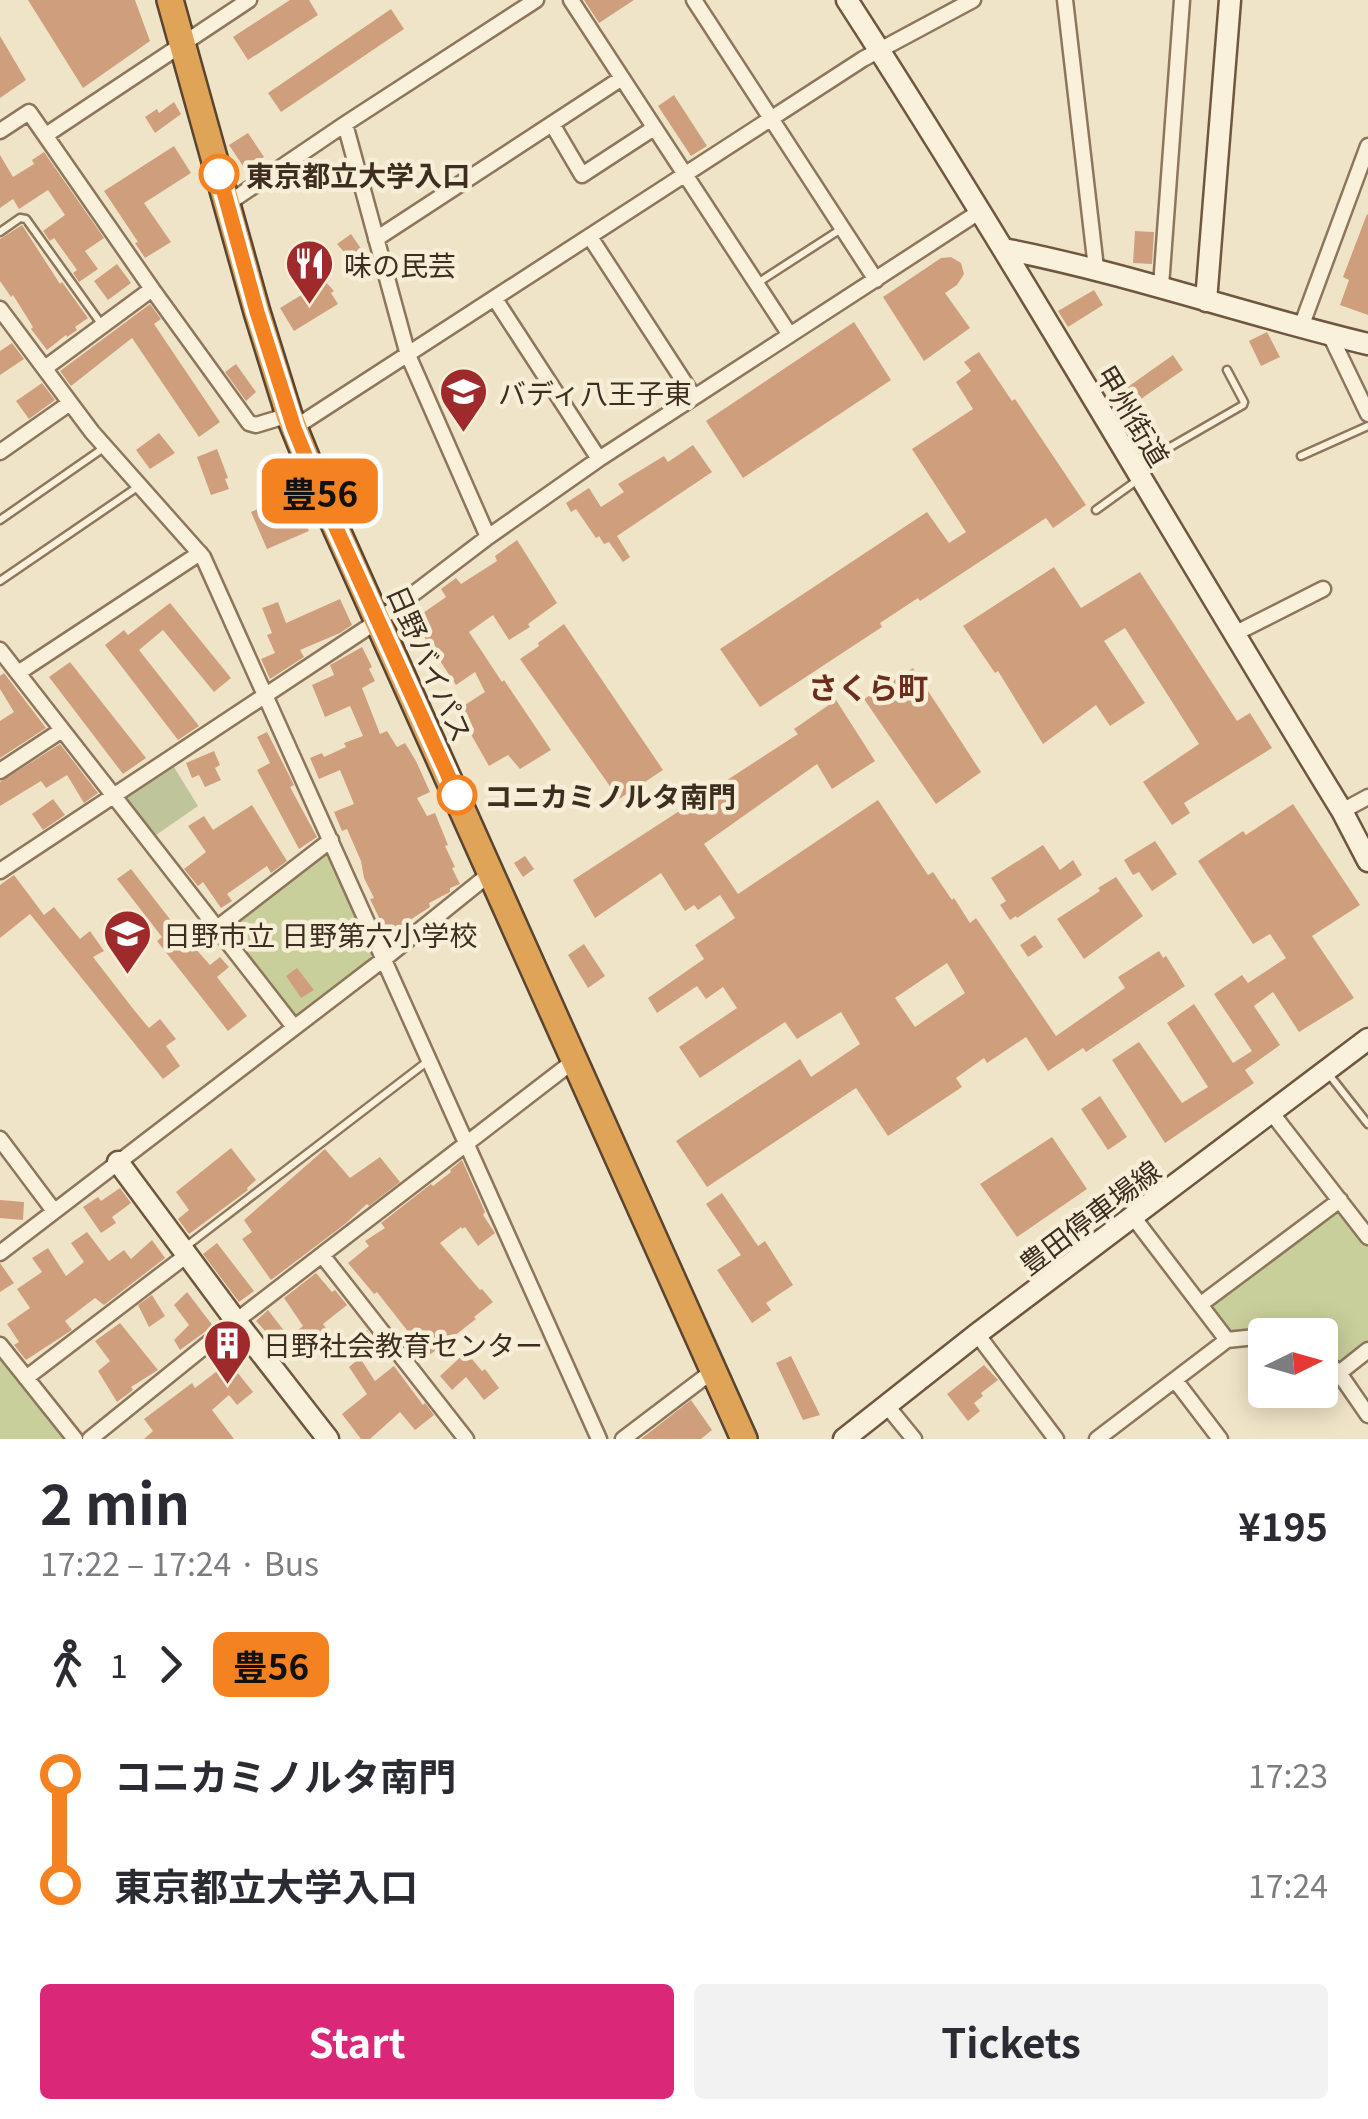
<!DOCTYPE html>
<meta charset="utf-8">
<style>
body{margin:0;font-family:Georgia,"Noto Sans JP",serif;background:#f2f2f3;color:#2b2b33;height:100vh;display:flex;flex-direction:column;font-size:38px;white-space:nowrap}
*{box-sizing:border-box;margin:0}
p{font-size:32px;color:#7c7c81}
.icon{flex:none;width:55px;height:55px;fill:none;stroke:currentColor;stroke-width:2;stroke-linecap:round;stroke-linejoin:round}
.map{position:relative;height:1439px;overflow:hidden}
.sheet{display:flex;flex-direction:column;background:#fff;flex:1}
.sheet>*{flex:none}
.badge{padding:0 20px;border-radius:15px;font-size:35px;line-height:65px}
.needle{width:65px;rotate:85deg}
.controls{position:absolute;left:1248px;top:1318px;display:grid;gap:20px}
.controls a{display:grid;place-items:center;width:90px;height:90px;border-radius:10px;background:#fff;box-shadow:0 5px 25px #0003;font-size:50px}
.map>.badge{position:absolute;translate:-50% -50%;box-shadow:0 0 0 5px #fff}
.legs{display:flex;align-items:center;gap:15px;height:110px;padding:0 40px;font-size:32px}
.legs p{margin-inline-start:auto}
.summary{display:flex;align-items:center;justify-content:space-between;height:170px;padding:0 40px}
h1{font-size:55px;font-weight:700;line-height:75px}
.cta{display:flex;gap:20px;margin-top:auto;padding:20px 40px}
.cta a{flex:1;height:115px;border-radius:10px;background:#db2777;color:#fff;font-size:40px;font-weight:700;line-height:115px;text-align:center}
.cta a+a{background:#f2f2f3;color:#2b2b33}
ul{padding:0 40px;list-style:none}
li{display:flex;align-items:center;gap:35px;height:110px;font-size:38px}
li i{display:grid;place-items:center;width:15px;height:100%;margin:0 12px;background:currentColor}
li i::after{content:'';width:25px;height:25px;margin:-12px;border:8px solid;border-radius:50%;background:#fff}
li p{margin-inline-start:auto}
li:first-child i{background:linear-gradient(#0000 50%,currentColor 0)}
li:last-child i{background:linear-gradient(currentColor 50%,#0000 0)}
.map>svg:first-child{display:block}
.green{fill:#c9cf9b}
.cemetery{fill:#bfc49a}
.building{fill:#cf9f7d;fill-rule:evenodd}
.lines{fill:none;stroke-linecap:round;stroke-linejoin:round}
.lane-casing{stroke:#8d765c;stroke-width:11}
.street-casing{stroke:#8d765c;stroke-width:19}
.secondary-casing{stroke:#6f573f;stroke-width:25}
.highway-casing{stroke:#5b4430;stroke-width:30}
.lane{stroke:#faf1dc;stroke-width:6}
.street{stroke:#faf1dc;stroke-width:14}
.secondary{stroke:#faf1dc;stroke-width:20}
.highway{stroke:#e0a458;stroke-width:25}
.line-1-casing{stroke:#fff;stroke-width:22}
.line-1{stroke:#f58220;stroke-width:15}
.stop-1-dot{fill:#fff;stroke:#f58220;stroke-width:5}
.labels{text-anchor:middle;dominant-baseline:central;stroke-width:9;stroke-linejoin:round;paint-order:stroke}
.stop-label{font-size:28px;font-weight:bold;fill:#3d2e20;stroke:#f7eed8;text-anchor:start}
.poi-label{font-size:28px;fill:#3d2e20;stroke:#f7eed8;text-anchor:start}
.street-label{font-size:28px;fill:#3d2e20;stroke:#f7eed8}
.neighbourhood-label{font-size:30px;font-weight:bold;fill:#6b2e1e;stroke:#f7eed8}
</style>
<div class="map">
<svg width="1368" height="1439" viewBox="0 0 1368 1439">
<rect width="100%" height="100%" fill="#f0e4c8"/>
<path class="green" d="M325,854L331,855L373,951L371,960L297,1016L290,1014L229,935V924Z
M1340,1200L1368,1237V1350L1339,1373L1320,1356V1335H1265L1227,1340L1201,1304Z
M0,1356L65,1439H0Z"/>
<path class="cemetery" d="M174,767L198,806L156,835L126,799Z"/>
<path class="building" d="M28,0H135L150,41L83,88Z
M290,0H309L318,15L248,60L233,37Z
M584,0H634L599,23Z
M391,9L404,29L281,112L268,93Z
M0,36L26,80L0,98Z
M674,95L707,146L691,156L658,106Z
M174,102L181,114L155,133L145,117L157,109L159,113Z
M248,133L264,157L245,169L229,145Z
M174,146L191,173L144,203L171,242L145,258L135,243L138,242L104,191Z
M44,152L104,238L85,251L98,269L79,282L73,273L77,270L54,238L50,241L43,231L65,215L48,190L19,209L13,199L0,208V155L13,177L34,164L32,160Z
M1367,214L1368,215V315L1340,305L1349,280L1343,277Z
M22,225L60,284L62,282L88,318L75,327L77,330L67,337L66,335L47,350L31,329L33,327L13,295L11,297L0,281V239Z
M1135,231L1154,232L1152,264L1133,263Z
M351,234L373,266L375,275L364,281L351,260L337,244Z
M951,257L961,263L964,274L957,285L945,293L970,328L924,361L883,297L941,258Z
M117,264L131,283L108,300L94,281Z
M323,279L334,291L331,293L338,304L294,331L280,308L303,294L300,289L312,282L314,285Z
M1094,290L1103,305L1068,327L1058,311Z
M150,304L161,319L154,324L220,422L199,437L132,338L71,386L60,371Z
M854,322L891,380L743,478L706,421Z
M1267,332L1280,357L1261,366L1249,341Z
M12,343L24,359L0,375V351Z
M979,352L1012,401L1015,399L1086,505L1053,528L1046,518L920,601L918,598L880,623L882,627L760,707L720,649L927,512L949,543L966,532L912,449L973,409L956,382L971,371L964,362Z
M1173,355L1183,370L1135,403L1125,389Z
M236,364L256,392L246,401L225,372Z
M42,383L55,400L29,419L16,401Z
M159,433L175,453L150,469L136,450Z
M693,445L712,472L617,536L630,557L623,562L609,542L604,544L599,536L596,538L576,509L571,512L566,503L589,488L601,507L624,492L618,484L664,456L668,462Z
M217,449L228,478L225,479L229,489L211,495L197,457Z
M293,494L309,531L267,549L251,512Z
M517,540L557,603L528,624L530,627L509,640L493,615L469,632L502,682L504,680L551,750L520,769L508,755L489,766L457,710L485,692L475,672L456,685L413,620L446,597L441,589L456,578L461,584L497,561L495,556Z
M1054,567L1081,608L1140,572L1237,721L1250,713L1272,748L1184,803L1190,813L1172,825L1143,782L1199,744L1125,628L1104,641L1145,703L1110,726L1096,705L1043,744L998,671L995,673L963,626Z
M340,599L352,625L340,633L300,650L304,657L270,679L261,659L275,653L267,635L272,633L262,608L278,602L286,623Z
M170,603L231,678L214,692L163,630L139,650L199,726L178,740L105,645L124,630L128,635Z
M564,624L663,770L619,799L520,659L539,646L538,643Z
M362,647L372,667L369,669L375,681L362,688L380,734L387,731L397,747L405,743L416,761L430,792L417,798L427,816L435,813L448,845L445,846L455,867L452,868L460,884L450,888V892L429,903L430,907L404,924L386,932L370,899L374,898L364,878L361,861L347,829L342,831L334,812L354,804L340,770L319,779L310,758L322,753L324,757L346,747L344,743L363,736L350,706L325,717L312,685L334,675L330,665Z
M70,662L146,758L123,774L49,677Z
M913,668L981,772L936,804L864,699Z
M4,673L46,728L0,758V721L14,712L0,689V676Z
M836,700L875,761L832,789L817,764L704,844L738,894L878,800L928,875L933,872L952,900L954,898L970,923L976,918L1056,1036L1125,988L1118,977L1159,951L1163,958L1166,956L1185,986L1086,1052L1083,1048L1048,1071L1026,1037L987,1063L984,1058L956,1078L962,1087L888,1136L856,1088L707,1187L676,1141L800,1059L811,1077L860,1044L841,1012L797,1039L785,1022L700,1078L679,1047L737,1008L723,987L706,999L697,986L657,1013L648,998L704,959L695,945L735,918L720,895L698,910L694,905L685,911L661,873L595,918L573,880L798,734L794,729ZM947,963L965,993L915,1027L895,998Z
M267,732L294,785L290,787L317,837L299,849L257,770L270,763L257,737Z
M60,744L98,793L84,803L67,775L46,788L41,781L0,806V782Z
M214,751L220,765L215,768L221,780L205,787L199,775L192,778L186,763Z
M53,799L65,815L43,830L32,814Z
M1293,804L1360,905L1312,936L1354,998L1299,1032L1273,992L1254,1006L1280,1045L1245,1070L1254,1083L1165,1143L1112,1060L1139,1042L1182,1103L1208,1087L1167,1023L1194,1004L1233,1063L1252,1051L1214,994L1242,975L1248,983L1286,958L1270,934L1253,944L1198,861L1243,831L1246,835Z
M252,805L287,861L271,873L267,866L227,894L232,901L221,908L203,882L198,886L184,869L206,852L188,826L204,816L213,830Z
M1155,841L1177,874L1152,891L1139,872L1133,875L1124,860Z
M1043,845L1060,870L1073,860L1082,875L1017,918L1016,916L1010,920L1000,905L1006,901L991,878Z
M525,856L534,869L523,877L514,863Z
M131,869L176,927L210,965L220,957L229,967L217,977L247,1016L228,1031L157,941L162,937L117,879Z
M14,875L44,915L54,907L80,939L90,931L104,951L93,957L134,1010L149,1028L160,1019L176,1039L166,1046L180,1066L163,1079L30,914L0,938V885Z
M1116,877L1143,916L1084,959L1057,919L1100,891L1098,888Z
M1035,935L1043,947L1028,957L1020,945Z
M584,944L605,976L588,988L568,955Z
M297,968L314,990L301,998L286,976Z
M1100,1096L1127,1137L1108,1150L1081,1109Z
M1052,1137L1087,1189L1017,1237L980,1184Z
M231,1148L256,1180L247,1188L248,1190L189,1234L178,1219L189,1210L176,1192Z
M325,1149L350,1178L380,1157L400,1182L369,1206L367,1204L345,1224L271,1280L242,1239L252,1232L244,1220Z
M462,1160L485,1212L483,1215L495,1233L478,1246L465,1227L462,1229L461,1227L440,1243L480,1290L482,1289L493,1302L474,1317L476,1319L423,1360L412,1346L417,1343L377,1292L374,1294L348,1263L369,1246L365,1241L385,1228L381,1223L431,1184L433,1186L451,1172L450,1170Z
M120,1188L131,1203L112,1217L116,1223L101,1233L83,1207L98,1197L101,1201Z
M722,1193L758,1246L765,1241L793,1285L766,1303L771,1310L752,1323L717,1270L741,1255L706,1204Z
M0,1200L24,1202L23,1220L0,1218Z
M87,1232L109,1261L124,1250L131,1259L152,1240L165,1258L104,1305L95,1298L65,1321L72,1330L26,1360L14,1345L19,1342L7,1324L30,1308L17,1289L42,1272L32,1258L48,1248L66,1276L84,1262L71,1243Z
M217,1243L254,1291L239,1302L203,1254Z
M0,1263L14,1283L0,1292Z
M316,1273L332,1292L335,1290L347,1305L323,1324L328,1331L292,1360L256,1321L268,1310L289,1337L303,1326L284,1298Z
M187,1292L213,1326L180,1350L174,1340L189,1325L174,1305Z
M152,1295L165,1316L149,1327L138,1305Z
M120,1323L158,1370L131,1387L133,1390L117,1402L98,1371L110,1361L95,1341Z
M367,1330L376,1344L365,1353L354,1339Z
M466,1352L482,1371L485,1369L499,1388L484,1400L466,1377L452,1390L440,1376Z
M791,1356L820,1415L803,1420L776,1363Z
M360,1358L375,1381L394,1366L423,1405L425,1403L434,1415L415,1430L400,1412L370,1439H361L342,1414L367,1394L349,1367Z
M229,1362L253,1392L237,1405L229,1395L212,1410L234,1439H144L153,1431L144,1419L192,1383L195,1388Z
M984,1365L998,1380L981,1393L983,1396L974,1403L980,1411L968,1421L947,1394Z
M691,1400L712,1430L701,1439H641Z"/>
<g class="lines">
<defs>
<path id="lane" d="M0,232L20,218L26,219L102,325
M759,282L841,229
M1301,456L1368,426
M1139,465L1243,405L1244,402L1227,370
M1096,510L1139,479
M0,520L105,447
M0,581L139,486
M1327,1072L1368,1124
M184,1248L428,1061"/>
<path id="street" d="M571,0L790,335
M694,0L876,280
M1065,0L1096,268
M345,124L408,355L488,537
M552,124L582,175L654,128
M0,131L29,112L152,289L249,423L256,425L289,415
M46,135L249,0
M227,204L345,124L536,0
M590,237L694,397
M376,239L622,78
M1161,286L1182,0
M495,299L599,459
M0,309L92,432L203,557L599,1439
M1301,327L1368,146
M1330,335L1368,414
M45,368L152,289
M294,428L863,59L973,0
M0,452L70,403
M1234,634L1323,589
M0,650L294,1027
M18,673L200,553
M0,771L62,730
M1342,811L1368,797
M0,871L379,620L488,537L599,459L982,210
M217,928L331,840
M1271,1112L1368,1237
M0,1139L54,1211
M1134,1218L1227,1340
M0,1253L384,959L492,872
M322,1255L466,1439
M1201,1304L1340,1200
M977,1334L1056,1439
M0,1345L75,1439
M1320,1356L1339,1373L1368,1415
M1339,1373L1368,1350
M26,1378L187,1255
M1175,1380L1220,1439
M887,1406L914,1439
M90,1439L236,1321L575,1060
M623,1439L714,1370
M1097,1439L1227,1340L1265,1336"/>
<path id="secondary" d="M847,0C1019,266 1176,541 1342,811L1368,861
M1004,249C1127,273 1246,315 1368,344
M1206,301L1230,0
M118,1162L236,1321L328,1439
M844,1439L977,1334L1368,1039"/>
<path id="highway" d="M170,0L257,312L289,415L323,499L744,1439"/>
</defs>
<use href="#lane" class="lane-casing"/>
<use href="#street" class="street-casing"/>
<use href="#secondary" class="secondary-casing"/>
<use href="#highway" class="highway-casing"/>
<use href="#lane" class="lane"/>
<use href="#street" class="street"/>
<use href="#secondary" class="secondary"/>
<use href="#highway" class="highway"/>
</g>
<g class="lines">
<defs>
<path id="line-1" d="M219,174L257,312L294,428L323,499L457,795"/>
</defs>
<use href="#line-1" class="line-1-casing"/>
<use href="#line-1" class="line-1"/>
</g>
<defs>
<symbol id="restaurant-pin" viewBox="-11 -11 22 30"><path d="M0 17L-7.5 6A9.5 9.5 0 1 1 7.5 6Z" fill="#9e2a2b" stroke="#f7eed8"/><path d="M-5-6h1v4h1v-4h1v4h1v-4h1v5L-1.5 .5V6h-2V.5L-5-1ZM5-6V6H3V1.5H1.5Q1.5-4 5-6Z" fill="#fff"/></symbol>
<symbol id="school-pin" viewBox="-11 -11 22 30"><path d="M0 17L-7.5 6A9.5 9.5 0 1 1 7.5 6Z" fill="#9e2a2b" stroke="#f7eed8"/><path d="M0-5L7-2L0 1L-7-2ZM-4 1L0 2.5L4 1V4Q0 6-4 4Z" fill="#fff"/></symbol>
<symbol id="building-pin" viewBox="-11 -11 22 30"><path d="M0 17L-7.5 6A9.5 9.5 0 1 1 7.5 6Z" fill="#9e2a2b" stroke="#f7eed8"/><path d="M-4-6H4V6H1V3H-1V6H-4ZM-2.5-4.3h1.7v1.8h-1.7ZM.8-4.3h1.7v1.8H.8ZM-2.5-1h1.7V.8h-1.7ZM.8-1h1.7V.8H.8Z" fill="#fff"/></symbol>
</defs>
<g fill-rule="evenodd">
<use href="#restaurant-pin" x="282" y="236" width="55" height="75"/>
<use href="#school-pin" x="436" y="364" width="55" height="75"/>
<use href="#school-pin" x="100" y="906" width="55" height="75"/>
<use href="#building-pin" x="200" y="1316" width="55" height="75"/>
</g>
<g class="stop-1-dot">
<circle cx="219" cy="174" r="18"/>
<circle cx="457" cy="795" r="18"/>
</g>
<g class="labels">
<g class="stop-label">
<text x="246" y="174">東京都立大学入口</text>
<text x="484" y="795">コニカミノルタ南門</text>
</g>
<g class="poi-label">
<text x="344" y="264">味の民芸</text>
<text x="498" y="392">バディ八王子東</text>
<text x="163" y="934">日野市立 日野第六小学校</text>
<text x="263" y="1344">日野社会教育センター</text>
</g>
<g class="street-label">
<text transform="translate(1134 415) rotate(59)">甲州街道</text>
<text transform="translate(431 663) rotate(66)">日野バイパス</text>
<text transform="translate(1089 1216) rotate(-37)">豊田停車場線</text>
</g>
<g class="neighbourhood-label">
<text x="868" y="686">さくら町</text>
</g>
</g>
</svg>
<div class="controls">
<a><svg class="needle" viewBox="-14 -14 28 28"><path d="M0-13l5 13h-10z" fill="#e53935"/><path d="M0 13l5-13h-10z" fill="#7c7c81"/></svg></a>
</div>
<b class="badge" style="left:320px;top:491px;background:#f58220;color:#111">豊56</b>
</div>
<section class="sheet">
<div class="summary"><div><h1>2 min</h1><p>17:22 – 17:24 · Bus</p></div><b>¥195</b></div>
<div class="legs"><svg class="icon" aria-label="walk" viewBox="0 0 24 24"><circle cx="13" cy="4" r="2"/><path d="M13 8l-2 6 4 7M11 14l-3 7M7 12l3-4h3l4 4"/></svg>1<svg class="icon" aria-label="forward" viewBox="0 0 24 24"><path d="M9 5l7 7-7 7"/></svg><b class="badge" style="background:#f58220;color:#111">豊56</b></div>
<ul>
<li><i style="color:#f58220"></i><b>コニカミノルタ南門</b><p>17:23</p></li>
<li><i style="color:#f58220"></i><b>東京都立大学入口</b><p>17:24</p></li>
</ul>
<div class="cta"><a>Start</a><a>Tickets</a></div>
</section>
